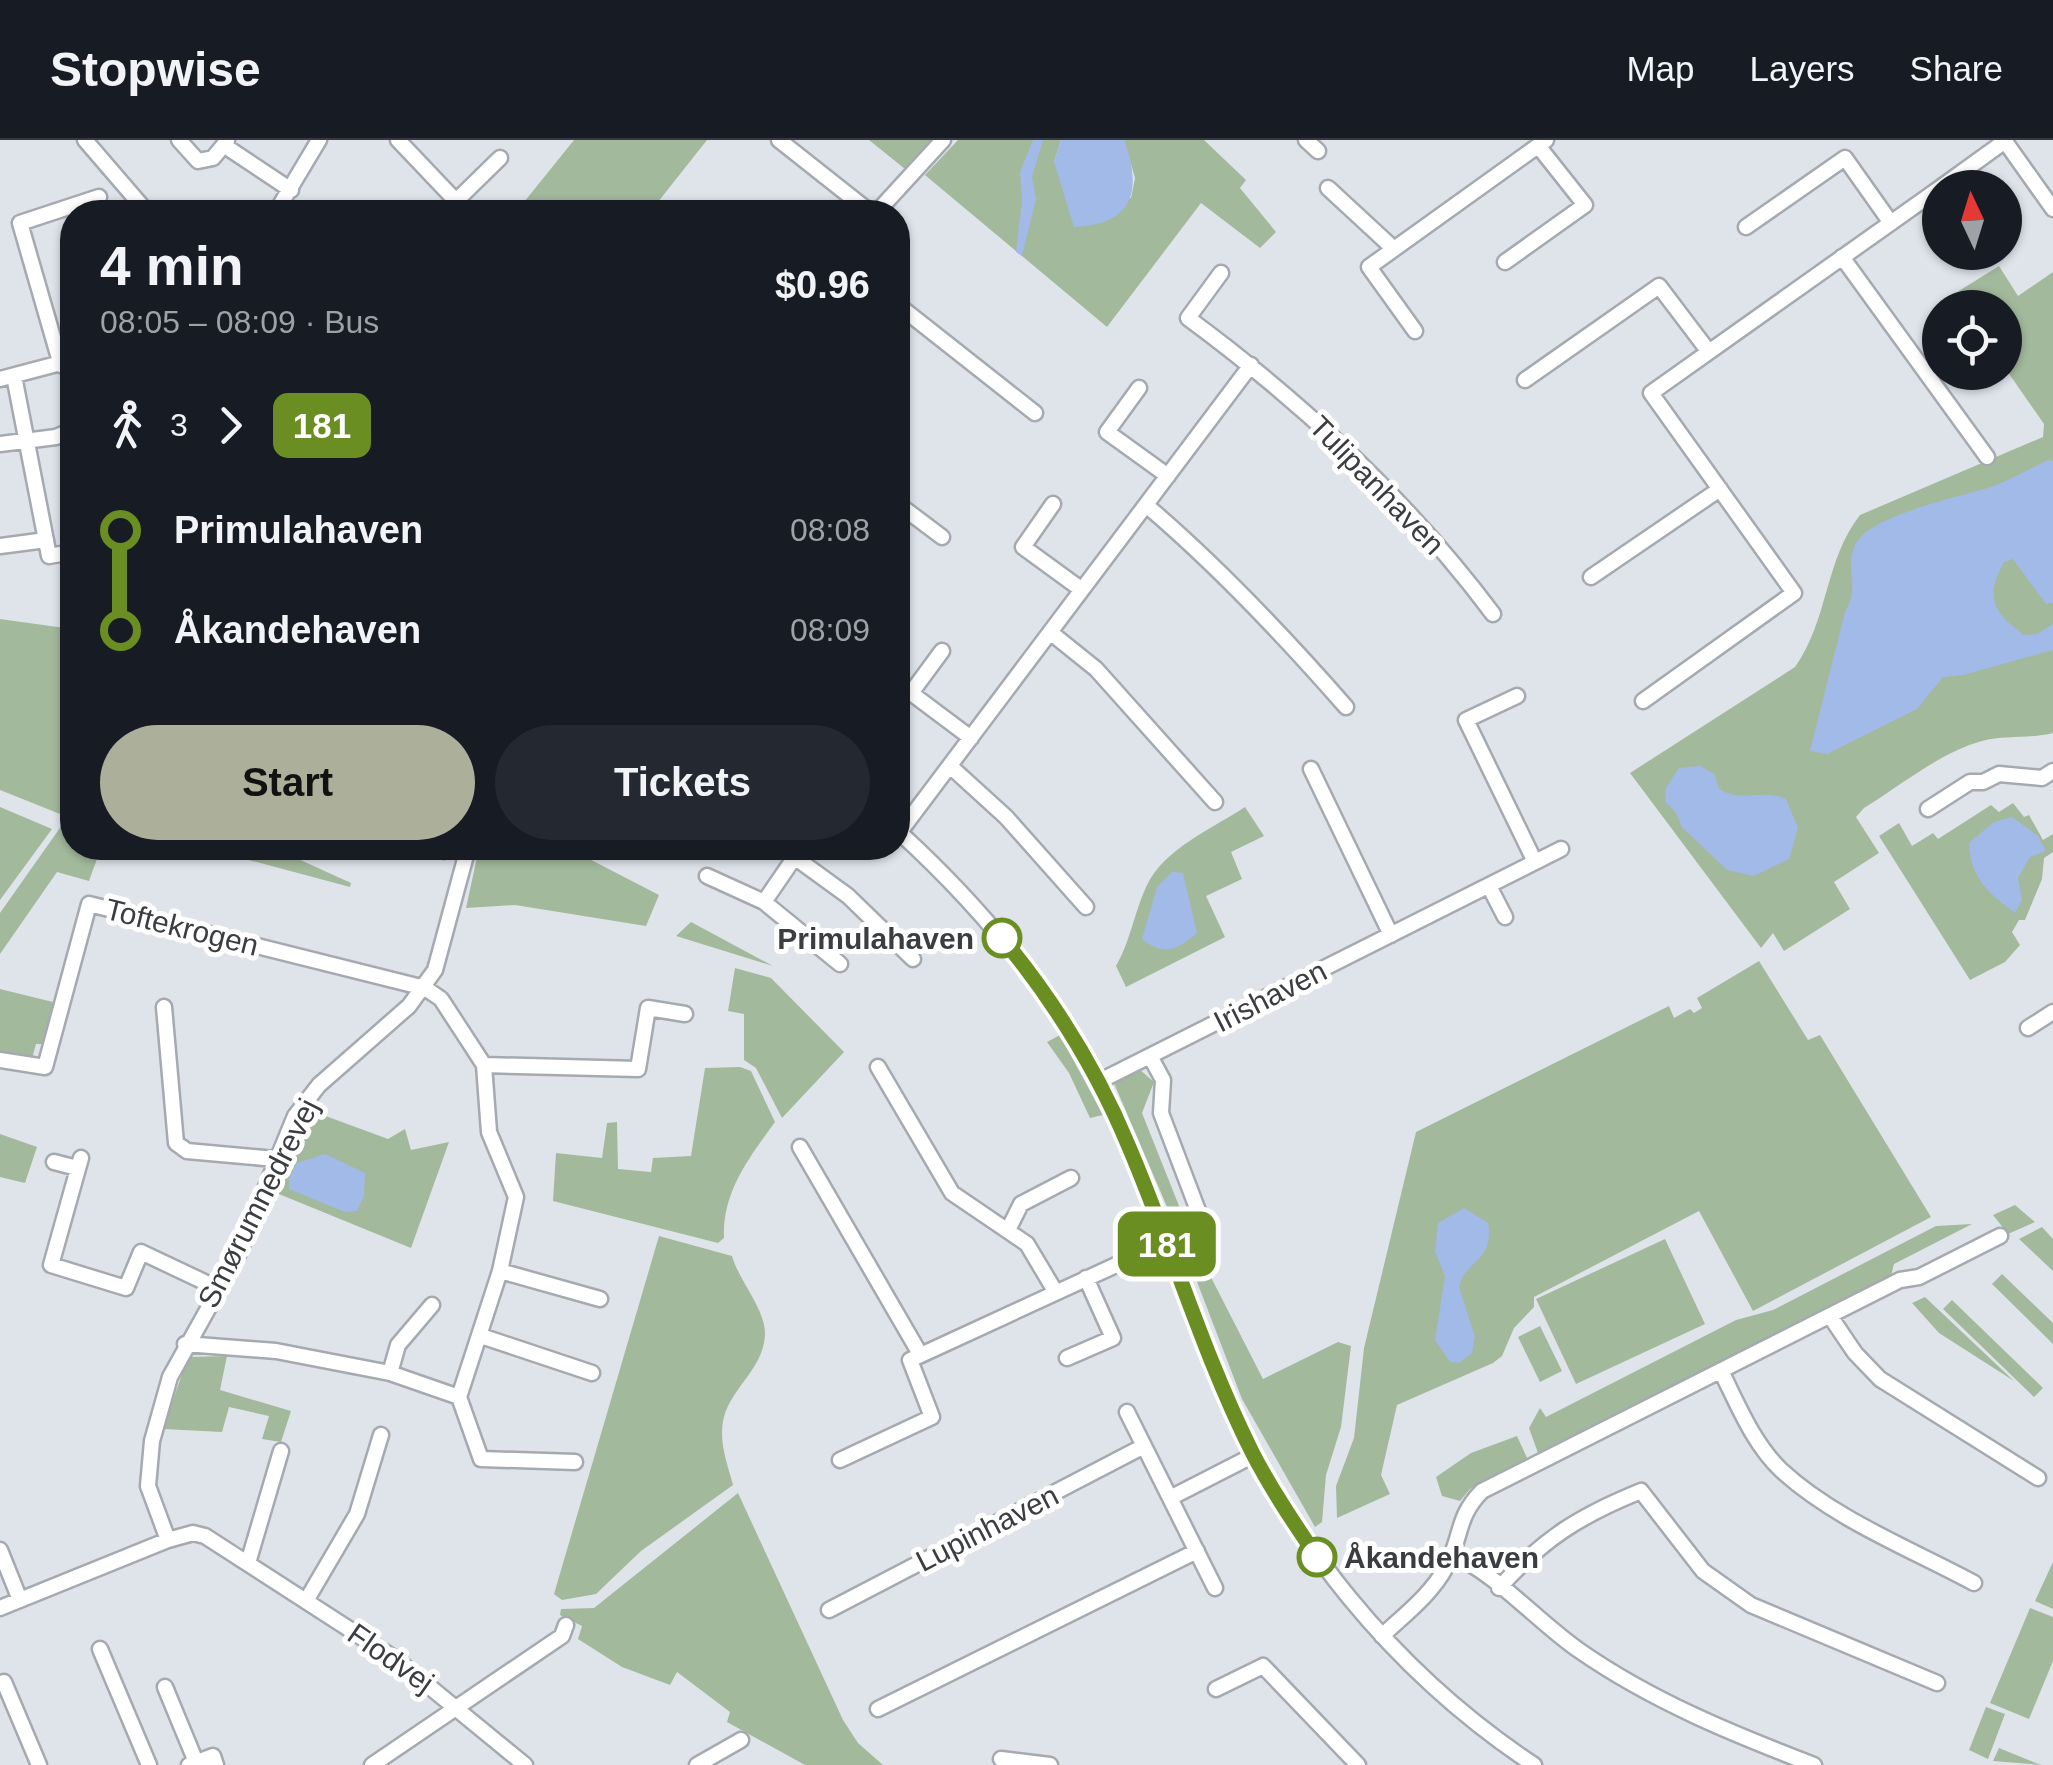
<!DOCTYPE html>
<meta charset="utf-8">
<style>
body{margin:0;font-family:Arial,sans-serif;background:#242831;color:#f1f3f6;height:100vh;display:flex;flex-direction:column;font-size:38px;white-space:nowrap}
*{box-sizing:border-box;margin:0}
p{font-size:32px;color:#9ea1a6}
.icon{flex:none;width:55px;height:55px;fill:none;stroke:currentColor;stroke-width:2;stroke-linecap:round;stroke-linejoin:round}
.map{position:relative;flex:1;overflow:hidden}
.side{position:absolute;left:60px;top:60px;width:850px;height:660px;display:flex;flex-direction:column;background:#171b24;border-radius:40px;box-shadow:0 2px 8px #0004}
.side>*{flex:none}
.badge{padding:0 20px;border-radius:15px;font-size:35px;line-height:65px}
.needle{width:65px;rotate:356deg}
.tools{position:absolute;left:1922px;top:30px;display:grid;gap:20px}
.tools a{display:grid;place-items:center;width:100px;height:100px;border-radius:50%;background:#171b24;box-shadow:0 2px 8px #0004;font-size:50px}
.map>.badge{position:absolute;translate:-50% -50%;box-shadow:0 0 0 5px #fff}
.legs{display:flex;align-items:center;gap:15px;height:110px;padding:0 40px;font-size:32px}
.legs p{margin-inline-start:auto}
.head{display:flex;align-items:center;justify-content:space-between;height:170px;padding:0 40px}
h1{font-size:55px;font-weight:700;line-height:75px}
.button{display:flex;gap:20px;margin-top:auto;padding:20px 40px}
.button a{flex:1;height:115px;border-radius:60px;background:#acaf99;color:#111;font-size:40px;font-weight:700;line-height:115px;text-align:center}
.button a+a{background:#242831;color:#f1f3f6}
ul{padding:0 40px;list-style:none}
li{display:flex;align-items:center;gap:35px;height:100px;font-size:38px}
li i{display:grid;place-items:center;width:15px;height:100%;margin:0 12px;background:currentColor}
li i::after{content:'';width:25px;height:25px;margin:-12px;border:8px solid;border-radius:50%;background:#171b24}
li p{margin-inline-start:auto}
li:first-child i{background:linear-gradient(#0000 50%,currentColor 0)}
li:last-child i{background:linear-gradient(currentColor 50%,#0000 0)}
header{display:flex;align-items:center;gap:60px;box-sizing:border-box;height:140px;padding:0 50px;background:#171b24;border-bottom:2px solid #363941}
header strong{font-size:48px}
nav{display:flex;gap:55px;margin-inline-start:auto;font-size:35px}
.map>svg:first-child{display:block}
.green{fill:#a3b99c}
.water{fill:#a1bae7}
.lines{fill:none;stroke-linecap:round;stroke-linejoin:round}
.minor-casing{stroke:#a5aab1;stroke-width:19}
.minor{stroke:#fff;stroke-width:14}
.line-1-casing{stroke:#fff;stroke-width:22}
.line-1{stroke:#6b8e23;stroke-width:15}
.stop-1-dot{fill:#fff;stroke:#6b8e23;stroke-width:5}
.labels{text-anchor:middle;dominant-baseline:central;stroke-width:10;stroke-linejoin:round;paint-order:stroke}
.street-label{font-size:30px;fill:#3b3d40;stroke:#fff}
.stop-label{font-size:30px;font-weight:bold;fill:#3b3d40;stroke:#fff;text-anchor:end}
</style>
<header>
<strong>Stopwise</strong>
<nav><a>Map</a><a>Layers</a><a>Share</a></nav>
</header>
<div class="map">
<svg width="2053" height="1625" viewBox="0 0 2053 1625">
<rect width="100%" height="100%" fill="#dfe4eb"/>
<path class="green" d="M574,0H707L650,72H516Z
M869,0H931L905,29Z
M958,0H1061L1054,22L1131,58L1135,38L1124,0H1204L1246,40L1240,48L1276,92L1260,108L1201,63L1107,187L925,35Z
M1999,126L2018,156L2053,132V593C2029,599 2005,595 1982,601C1941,612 1900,646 1864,668L1856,677L1879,713L1834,742L1850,769L1784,811L1773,793L1761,808L1630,633L1795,527C1829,479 1824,421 1860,375L2043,297L2044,284L2005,228V168L1963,167L1954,154Z
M0,479L72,489V660L60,674L0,650Z
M2013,663L2024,677L2029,675L2043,700L2053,694V712L2044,718L2042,739L2025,780H2019L2012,792L2020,805L2005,822L1970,840L1879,696L1899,683L1912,706L1933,693L1938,699L1991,665L1999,672Z
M0,667L52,689L0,760Z
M1245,667L1264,696L1231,712L1242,739L1206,756L1225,797L1126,847L1116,826C1131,800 1134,772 1147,745C1164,709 1213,688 1245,667Z
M62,685L72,689V708H101L89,741L57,732L0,814V773Z
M204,708H274L351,743L350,747Z
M479,708H568L659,755L646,786L515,765L466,768Z
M691,782L773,826L676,796Z
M1759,821L1808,900L1820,895L1931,1077L1753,1171L1699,1071L1534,1157V1167L1514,1188L1502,1216L1493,1223L1397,1265L1381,1335L1390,1354L1337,1378L1336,1346L1354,1298L1364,1208L1416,992L1669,866L1674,878L1690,869L1694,873L1702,868L1697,858Z
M735,828L771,838L844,912L782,978L756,928L744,920V874L728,871Z
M0,849L53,862L43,904H36L31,922L0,915Z
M1060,895L1103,975L1090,978L1069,933L1047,902Z
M740,927L751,931L775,982C749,1018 722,1052 724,1098L718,1103L553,1061L556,1013L602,1018L607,983L617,982L618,1029L651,1032L653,1018L691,1016L705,928Z
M1139,929L1154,942L1142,973L1193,1101L1183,1104L1113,941Z
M312,971L388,999L405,989L411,1010L449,1002L411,1108L269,1050Z
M0,994L37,1007L25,1043L0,1037Z
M2015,1065L2035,1082L2008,1094L1993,1075Z
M1972,1084L1894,1124L1891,1136L1538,1313L1529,1288L1540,1268L1546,1277L1736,1180L1773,1170L1936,1086Z
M2042,1087L2053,1099V1131L2019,1099Z
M659,1096L732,1116C739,1141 765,1168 765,1194C764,1228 732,1247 724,1277C718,1300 727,1323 733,1345L641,1411L596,1454L562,1460L554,1454Z
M1665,1099L1705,1184L1576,1244L1536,1159Z
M1194,1104L1263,1239L1338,1202L1351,1206L1341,1287L1326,1335L1322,1382L1315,1387L1242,1259L1184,1108Z
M2002,1134L2053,1183V1204L1992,1144Z
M1925,1157L2014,1241L1939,1193L1912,1163Z
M1952,1160L2043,1248L2034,1257L1943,1169Z
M1540,1186L1562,1231L1540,1242L1518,1197Z
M227,1216L220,1250L291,1271L281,1302L262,1299L269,1276L229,1267L222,1292L163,1289L188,1217Z
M1517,1296L1527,1318L1470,1349L1460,1361L1442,1356L1436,1337L1471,1313Z
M738,1353L843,1580L858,1603L883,1625H805L727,1582L730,1572L677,1532L670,1545L622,1527L578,1499L582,1486L560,1475L561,1469L594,1468Z
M2053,1422V1469L2035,1461Z
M2030,1468L2053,1477V1521L2029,1579L1990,1563Z
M1986,1567L2005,1574L1988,1619L1969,1610Z
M1999,1608L2036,1623L2042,1625L1993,1621Z"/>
<path class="water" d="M1033,0H1043L1032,37L1036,59L1022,116L1016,112L1022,61L1020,32Z
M1061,0H1124C1143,51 1133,85 1074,87L1054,22Z
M2048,320L2053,321V463L2046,464L2013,419L2004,422C1985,456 1992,472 2024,495L2037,494L2053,484V510L1963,535L1943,537L1917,569L1827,614L1810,611L1845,472C1861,446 1844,430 1855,405C1869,375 1960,357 1991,347C2010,340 2029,329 2048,320Z
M1701,626L1715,635L1719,649C1745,664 1761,648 1786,659L1798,688L1789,719L1754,736L1727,730L1682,687L1675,671L1665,662L1666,648L1679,628Z
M2012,677L2038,696L2046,711L2030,717L2018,738L2022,760L2015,773C1988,753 1970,737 1969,703L1994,682Z
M1172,732L1183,733L1197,793C1176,811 1164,816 1142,799L1157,747Z
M325,1014L365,1033L364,1056L357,1071L345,1072L289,1049V1038L297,1023Z
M1464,1068L1488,1083C1495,1121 1464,1121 1459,1147L1475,1197L1472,1213L1459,1223L1450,1222L1435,1200L1445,1136L1435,1112L1438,1083Z"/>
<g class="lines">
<defs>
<path id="minor" d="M85,0L147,72
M179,0L198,21L213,18L227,1
M398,0L456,61L500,18
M779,0L870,72
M1306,0L1318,11
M2004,0L2053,69
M225,6L291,50
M1328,48L1394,109
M1940,48L2005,1
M276,72L319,0
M877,72L943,0
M1746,87L1845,18L1891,83
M1842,117L1987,317
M1505,122L1585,65L1539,7
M1221,133L1188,178C1303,263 1407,359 1493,474
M898,165L1035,273
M1415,191L1369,127L1546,0
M61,225L20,83L99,57
M14,236L49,416L72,412
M0,239L72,220
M1525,240L1659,146L1709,212
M1139,248L1107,292L1168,336
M0,304L56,297L72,290
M898,364L942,397
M1053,364L1023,407L1082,450
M1146,365C1219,427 1283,495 1346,567
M0,406L46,400
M1591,437L1720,349
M1050,492L1096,529L1215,662
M942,511L911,553L971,598
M1517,556L1466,580L1535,722
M1643,561L1794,453L1651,253L1940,48
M950,626L1006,677L1086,767
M1311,629L1391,795
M1928,669L1970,642H1983L1999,634L2042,638L2053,631
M898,691C978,764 1049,848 1099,944C1149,1041 1179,1146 1221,1245C1286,1399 1395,1533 1534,1625
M899,693L1251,225
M427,708L444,711
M782,708L848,756L913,819
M707,736L764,762L840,824
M1489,746L1505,777
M764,762L801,708
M164,867L176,1003L187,1011L275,1019
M2028,888L2053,872
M1150,916L1163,940L1161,973L1208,1097
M0,920L45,927L89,764L425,848L441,859L484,925L489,992L516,1057L500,1131L459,1257L390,1233L276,1211L185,1204
M484,925L638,929L648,868L685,874
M878,927L952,1053L1027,1104L1055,1151
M1098,942L1561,709
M800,1007L920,1214
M81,1018L51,1125L126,1148L141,1112L217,1148
M54,1022L77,1028
M1008,1090L1021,1064L1071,1038
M500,1131L600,1159
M1830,1176L1855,1213L1880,1239L2038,1338
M481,1196L592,1233
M1067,1218L1113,1198L1086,1138
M1721,1231C1738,1265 1753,1303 1781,1330C1834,1379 1911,1409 1974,1443
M390,1233L398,1205L432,1165
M459,1257L481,1319L575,1322
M1127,1272L1215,1448
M840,1320L932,1277L910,1220L1166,1102
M1170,1358L1254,1315
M168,1400L148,1346L152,1301L170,1237L238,1115L295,976L319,945L409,866L435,830L468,708
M0,1410L20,1460
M1452,1415C1494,1431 1540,1484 1580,1511C1652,1561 1733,1594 1814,1625
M248,1423L281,1311
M1499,1448C1543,1399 1579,1376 1641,1351L1703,1431L1751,1465L1937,1543
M306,1461L357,1374L381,1295
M0,1468L168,1400L193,1393L205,1396L397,1520L525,1625
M829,1470L1144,1306
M1382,1496C1404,1475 1431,1455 1446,1427C1462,1398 1456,1377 1482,1351L1900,1140L1919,1137L2000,1096
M100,1509L149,1625
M4,1542L39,1625
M165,1547L196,1622
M1216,1549L1263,1526L1358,1625
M878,1569L1197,1411
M1001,1619L1050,1625
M189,1625L213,1616L216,1625
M372,1625L562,1496L566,1485
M697,1625L741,1600"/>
</defs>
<use href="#minor" class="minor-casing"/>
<use href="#minor" class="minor"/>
</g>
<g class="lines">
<defs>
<path id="line-1" d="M1002,798C1054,861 1098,932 1129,1007C1172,1108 1203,1214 1252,1312C1271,1349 1294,1383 1317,1417"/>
</defs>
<use href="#line-1" class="line-1-casing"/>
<use href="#line-1" class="line-1"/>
</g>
<g class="stop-1-dot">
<circle cx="1002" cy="798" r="18"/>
<circle cx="1317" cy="1417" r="18"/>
</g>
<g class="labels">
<g class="street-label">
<text transform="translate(1377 345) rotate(46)">Tulipanhaven</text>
<text transform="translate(182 787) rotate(14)">Toftekrogen</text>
<text transform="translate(1270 856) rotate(-27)">Irishaven</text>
<text transform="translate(258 1063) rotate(-63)">Smørumnedrevej</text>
<text transform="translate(987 1388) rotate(-27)">Lupinhaven</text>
<text transform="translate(391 1518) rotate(35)">Flodvej</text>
</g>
<g class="stop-label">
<text x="974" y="798">Primulahaven</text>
<text x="1344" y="1417" text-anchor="start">Åkandehaven</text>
</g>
</g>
</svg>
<div class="tools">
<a><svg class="needle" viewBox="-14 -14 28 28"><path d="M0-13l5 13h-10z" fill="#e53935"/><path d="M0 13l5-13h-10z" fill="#9ea1a6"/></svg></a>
<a><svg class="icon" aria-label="locate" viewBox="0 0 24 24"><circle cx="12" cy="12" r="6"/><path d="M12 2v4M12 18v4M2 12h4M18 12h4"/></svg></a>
</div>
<b class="badge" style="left:1167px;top:1104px;background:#6b8e23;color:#fff">181</b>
<section class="side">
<div class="head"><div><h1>4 min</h1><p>08:05 – 08:09 · Bus</p></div><b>$0.96</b></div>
<div class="legs"><svg class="icon" aria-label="walk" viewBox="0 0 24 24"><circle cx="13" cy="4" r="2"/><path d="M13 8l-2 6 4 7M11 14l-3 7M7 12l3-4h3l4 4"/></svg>3<svg class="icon" aria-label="forward" viewBox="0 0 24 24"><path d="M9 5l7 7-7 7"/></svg><b class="badge" style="background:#6b8e23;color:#fff">181</b></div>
<ul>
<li><i style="color:#6b8e23"></i><b>Primulahaven</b><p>08:08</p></li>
<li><i style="color:#6b8e23"></i><b>Åkandehaven</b><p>08:09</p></li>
</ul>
<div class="button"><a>Start</a><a>Tickets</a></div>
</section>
</div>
